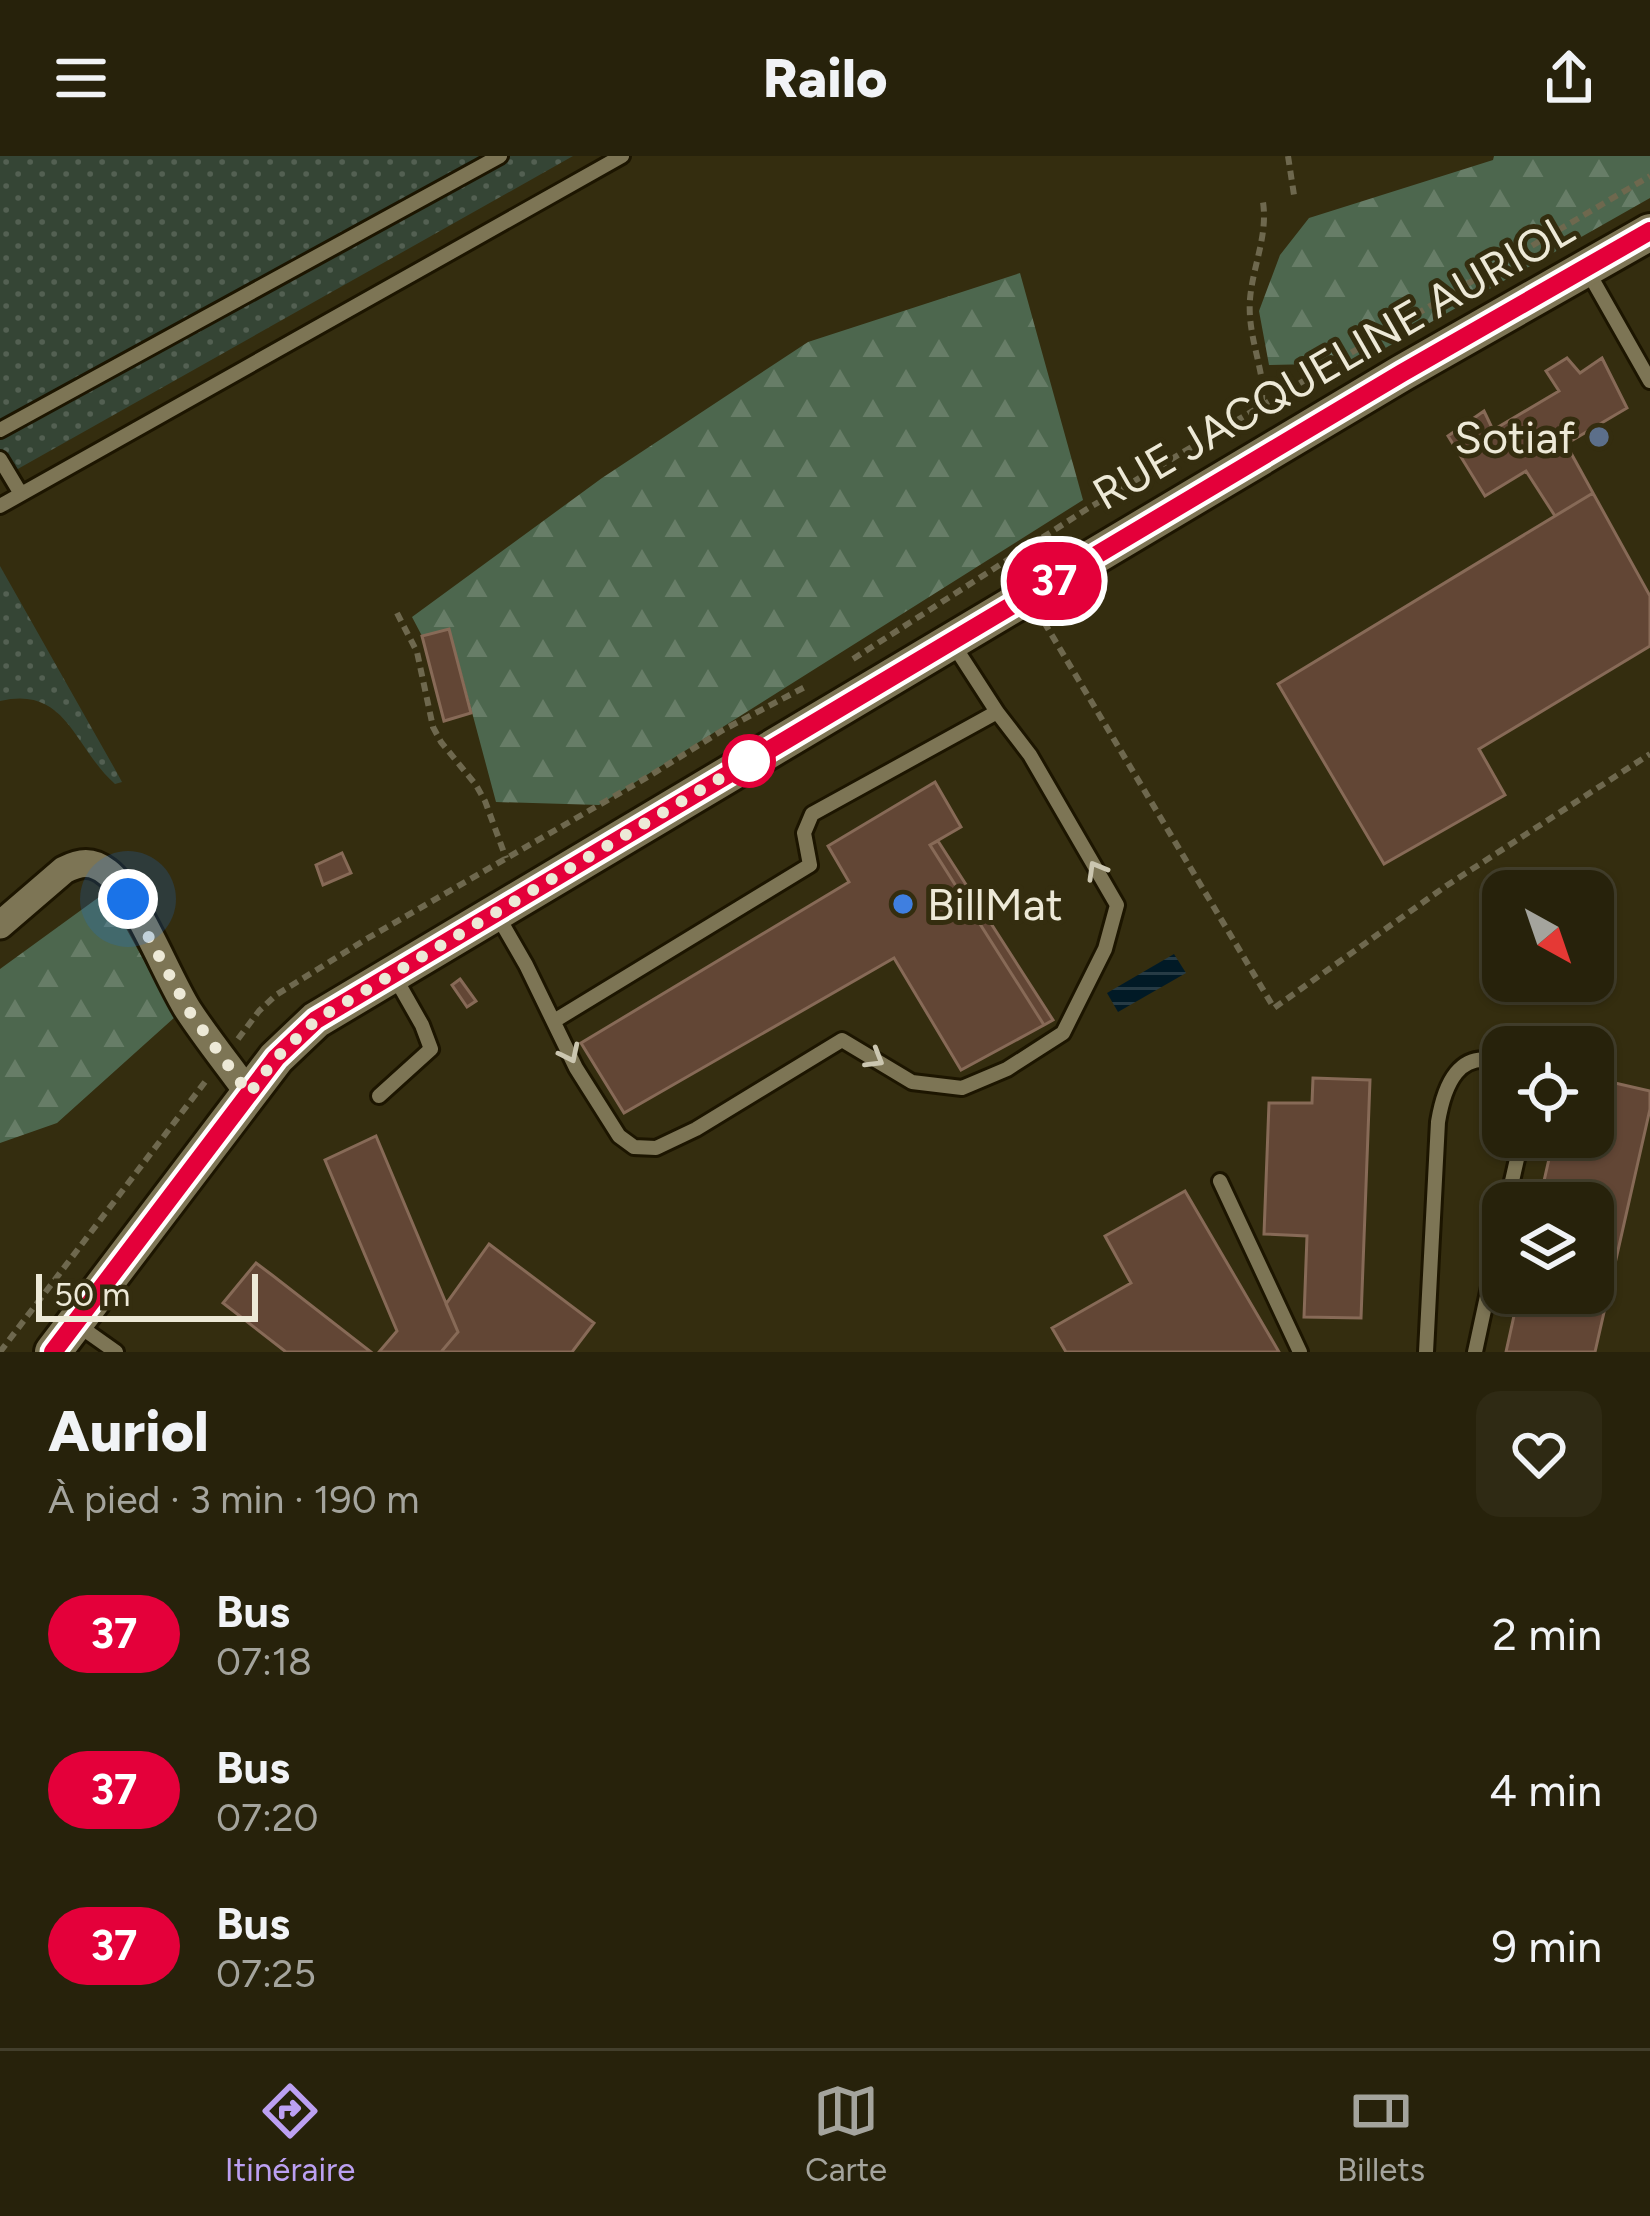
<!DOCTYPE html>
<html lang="fr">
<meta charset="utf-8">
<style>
body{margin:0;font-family:Figtree,sans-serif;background:#2f2a14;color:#f1f3f6;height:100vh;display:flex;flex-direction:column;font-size:45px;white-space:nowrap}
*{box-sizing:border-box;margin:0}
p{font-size:39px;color:#a4a49d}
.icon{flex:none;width:66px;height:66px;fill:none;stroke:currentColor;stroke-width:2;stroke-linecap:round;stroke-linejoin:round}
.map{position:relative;height:1196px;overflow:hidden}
.sheet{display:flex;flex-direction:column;background:#27220b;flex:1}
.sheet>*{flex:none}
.badge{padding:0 24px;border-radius:39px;font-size:42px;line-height:78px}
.needle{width:78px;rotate:140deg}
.fabs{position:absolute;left:1482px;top:714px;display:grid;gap:24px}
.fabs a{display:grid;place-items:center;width:132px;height:132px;border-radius:24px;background:#27220b;box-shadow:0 3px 9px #0004,0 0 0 3px #433f2c;font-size:60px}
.scale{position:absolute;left:36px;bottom:30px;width:222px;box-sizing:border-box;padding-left:12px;border:6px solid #ede9d7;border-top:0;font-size:33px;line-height:42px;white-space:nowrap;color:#ede9d7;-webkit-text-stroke:9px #342d0f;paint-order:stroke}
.you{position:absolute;width:60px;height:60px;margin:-30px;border:9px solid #fff;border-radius:50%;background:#1a73e8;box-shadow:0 0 0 18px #1a73e833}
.map>.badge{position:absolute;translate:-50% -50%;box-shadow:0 0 0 6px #fff}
.round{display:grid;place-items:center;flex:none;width:126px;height:126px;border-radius:24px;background:#2f2a14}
.headline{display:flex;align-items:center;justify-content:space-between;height:204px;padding:0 48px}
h1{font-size:57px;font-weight:800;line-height:90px}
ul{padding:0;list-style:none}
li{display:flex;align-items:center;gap:36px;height:156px;padding:0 48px}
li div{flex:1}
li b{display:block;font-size:45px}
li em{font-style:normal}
li .badge{min-width:132px;font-weight:700;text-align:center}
header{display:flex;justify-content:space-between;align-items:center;height:156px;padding:0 48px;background:#27220b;font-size:54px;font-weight:800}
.menu{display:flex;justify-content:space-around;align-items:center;height:168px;border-top:3px solid #433f2c;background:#27220b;font-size:33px;color:#a4a49d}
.menu a{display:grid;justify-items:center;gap:6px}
.menu .selected{color:#bca0f2}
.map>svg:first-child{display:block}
.grass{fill:url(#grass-dots)}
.forest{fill:url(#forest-firs)}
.water{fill:url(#water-rules)}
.building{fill:#624635;stroke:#876a57;stroke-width:3}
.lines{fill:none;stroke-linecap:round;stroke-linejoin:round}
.lane-casing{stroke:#1c1500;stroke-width:20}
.street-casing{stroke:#1c1500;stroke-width:33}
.secondary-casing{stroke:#1c1500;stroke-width:42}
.path{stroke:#6e684e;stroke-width:6;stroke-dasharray:9 6;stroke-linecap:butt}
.lane{stroke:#7d7555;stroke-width:14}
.street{stroke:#7d7555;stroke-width:27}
.secondary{stroke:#7d7555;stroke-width:36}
.oneway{stroke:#cbc6b0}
.line-casing{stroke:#fff;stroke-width:27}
.line{stroke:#e4003a;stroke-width:18}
.walk{stroke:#ede9d7;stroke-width:12;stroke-dasharray:0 21.6}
.service-dot{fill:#5c6f8a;stroke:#342d0f;stroke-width:4.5}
.stop-dot{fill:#fff;stroke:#e4003a;stroke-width:6}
.shop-dot{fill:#3f7fe0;stroke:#342d0f;stroke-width:4.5}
.labels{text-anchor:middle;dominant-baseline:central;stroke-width:10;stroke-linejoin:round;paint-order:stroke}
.street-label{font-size:45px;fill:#ede9d7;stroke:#342d0f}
.poi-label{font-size:45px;fill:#ede9d7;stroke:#342d0f;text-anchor:end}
</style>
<header><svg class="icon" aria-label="menu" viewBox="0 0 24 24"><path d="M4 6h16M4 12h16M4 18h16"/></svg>Railo<svg class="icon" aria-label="share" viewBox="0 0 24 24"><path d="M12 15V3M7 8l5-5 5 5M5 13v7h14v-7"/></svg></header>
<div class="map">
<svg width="1650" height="1196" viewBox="0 0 1650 1196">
<defs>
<pattern id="grass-dots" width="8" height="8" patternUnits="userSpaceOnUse" patternTransform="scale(3)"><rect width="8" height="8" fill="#354535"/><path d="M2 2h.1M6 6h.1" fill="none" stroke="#536052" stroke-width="1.8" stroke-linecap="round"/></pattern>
<pattern id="forest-firs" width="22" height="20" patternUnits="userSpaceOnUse" patternTransform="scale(3)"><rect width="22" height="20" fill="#4d674e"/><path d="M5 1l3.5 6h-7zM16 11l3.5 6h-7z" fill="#677d67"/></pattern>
<pattern id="water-rules" width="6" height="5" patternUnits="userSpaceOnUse" patternTransform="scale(3)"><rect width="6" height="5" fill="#011a26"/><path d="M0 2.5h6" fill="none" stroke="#263b45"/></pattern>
</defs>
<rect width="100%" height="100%" fill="#342d0f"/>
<path class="grass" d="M0,0H573L0,323Z
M0,410L116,615L122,626L115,628C74,592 67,529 0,545Z"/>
<path class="forest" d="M1494,0H1650V42L1359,207L1269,209L1259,155L1280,99L1309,62L1493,4Z
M1020,117L1083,344L599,649L496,646L450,474L422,480L412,461L602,322L808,186Z
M106,736L175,861L57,967L0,987V813Z"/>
<path class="water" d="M1174,798L1186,817L1118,856L1107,837Z"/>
<path class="building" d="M1567,202L1580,217L1602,202L1627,252L1566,288L1593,337L1555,360L1526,315L1485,340L1448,280L1484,255L1493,274L1559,235L1546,215Z
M1593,337L1650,440V490L1479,593L1505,639L1384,708L1278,528Z
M449,473L471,557L444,565L422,480Z
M935,626L961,671L930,689L1044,869L961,914L894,802L624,957L581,887L849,726L828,690Z
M938,685L1053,864L1044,869L930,689Z
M342,697L351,717L323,729L316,709Z
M460,823L476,845L467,851L452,829Z
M1313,922L1370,924L1361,1162L1304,1161L1307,1080L1264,1078L1269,947H1312Z
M1593,922L1650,935V953L1595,1196H1506L1519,1137H1593V1047H1539L1554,981H1593Z
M376,980L458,1176L441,1196H379L397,1175L325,1004Z
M1185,1035L1279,1196H1066L1052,1172L1131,1127L1105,1080Z
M489,1088L594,1167L572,1196H441L458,1176L446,1148Z
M256,1107L272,1119L371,1196H286L223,1147Z"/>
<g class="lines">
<defs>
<path id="lane" d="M1587,114L1650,225
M0,274L500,0
M0,303L21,338
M0,350L622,0
M496,757L526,809L576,912L619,980L634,991L656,992L696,973L842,884L912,926L962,932L1007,913L1063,877L1105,793L1117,749L1030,599L997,556L953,488
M554,865L810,709L804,677L812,658L997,556
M379,940L431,893L422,869L393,818
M1220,1025L1300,1196
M1507,1047L1522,981
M75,1167L116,1196
M1426,1196L1438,966C1444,930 1459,890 1503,908
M1475,1196L1503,1066"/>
<path id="street" d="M0,769L64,714C80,706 92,704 107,716C135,737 167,821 188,854C207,883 229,910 249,938"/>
<path id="secondary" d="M53,1196L276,902L316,864L1402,217L1650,76"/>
</defs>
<use href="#lane" class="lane-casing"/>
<use href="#street" class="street-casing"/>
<use href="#secondary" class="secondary-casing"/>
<path class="path" d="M1288,0L1294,39
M1262,248C1262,238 1263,229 1261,219C1256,193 1248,170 1250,143C1253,109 1268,80 1263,46
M397,457L417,496L433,571L441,586L476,629L485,645L506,702
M1044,466L1274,852L1446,730L1650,598
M853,503L1087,353L1650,20
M238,883L259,855L276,839L368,782L651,619L723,574L805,531
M0,1196L208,922"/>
<use href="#lane" class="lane"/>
<use href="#street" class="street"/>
<use href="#secondary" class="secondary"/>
</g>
<defs><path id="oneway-chevron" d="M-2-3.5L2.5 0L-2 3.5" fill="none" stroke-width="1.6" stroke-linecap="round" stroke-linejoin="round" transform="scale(3)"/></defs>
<g class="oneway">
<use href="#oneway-chevron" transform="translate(1096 714) rotate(-120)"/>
<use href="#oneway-chevron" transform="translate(570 898) rotate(64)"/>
<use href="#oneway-chevron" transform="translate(875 903) rotate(31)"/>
</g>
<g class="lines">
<defs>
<path id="line" d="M53,1196L276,902L316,864L1402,217L1650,75"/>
</defs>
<use href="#line" class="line-casing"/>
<use href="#line" class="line"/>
<path class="walk" d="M128,743L189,855L249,938L276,902L316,864L759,599L749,605"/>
</g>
<circle class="service-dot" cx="1599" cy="281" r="12"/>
<circle class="stop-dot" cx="749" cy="605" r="24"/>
<circle class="shop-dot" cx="903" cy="748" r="12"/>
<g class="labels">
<g class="street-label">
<text transform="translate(1333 205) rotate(-30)">RUE JACQUELINE AURIOL</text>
</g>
<g class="poi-label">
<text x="1575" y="281">Sotiaf</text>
<text x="927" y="748" text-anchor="start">BillMat</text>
</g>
</g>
</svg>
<div class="fabs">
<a><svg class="needle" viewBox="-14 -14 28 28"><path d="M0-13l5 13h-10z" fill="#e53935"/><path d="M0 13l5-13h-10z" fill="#a4a49d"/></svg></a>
<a><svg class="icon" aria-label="locate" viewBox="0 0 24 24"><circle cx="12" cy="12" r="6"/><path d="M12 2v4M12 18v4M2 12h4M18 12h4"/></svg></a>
<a><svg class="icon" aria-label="layers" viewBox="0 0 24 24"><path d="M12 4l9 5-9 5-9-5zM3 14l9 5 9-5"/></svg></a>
</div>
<div class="scale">50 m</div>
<div class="you" style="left:128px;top:743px"></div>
<b class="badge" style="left:1054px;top:425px;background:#e4003a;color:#fff">37</b>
</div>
<section class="sheet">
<div class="headline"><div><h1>Auriol</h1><p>À pied · 3 min · 190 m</p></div><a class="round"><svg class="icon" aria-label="heart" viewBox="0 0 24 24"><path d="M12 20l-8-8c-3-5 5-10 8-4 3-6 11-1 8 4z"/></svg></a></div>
<ul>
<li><span class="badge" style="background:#e4003a;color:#fff">37</span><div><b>Bus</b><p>07:18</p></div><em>2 min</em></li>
<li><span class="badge" style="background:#e4003a;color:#fff">37</span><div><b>Bus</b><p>07:20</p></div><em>4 min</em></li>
<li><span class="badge" style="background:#e4003a;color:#fff">37</span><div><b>Bus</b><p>07:25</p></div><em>9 min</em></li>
</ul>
</section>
<nav class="menu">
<a class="selected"><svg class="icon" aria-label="directions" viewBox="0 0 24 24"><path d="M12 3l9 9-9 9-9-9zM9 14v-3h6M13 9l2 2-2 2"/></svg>Itinéraire</a>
<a><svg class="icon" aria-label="map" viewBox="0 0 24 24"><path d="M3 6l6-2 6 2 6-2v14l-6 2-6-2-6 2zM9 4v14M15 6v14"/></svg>Carte</a>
<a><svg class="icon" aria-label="tickets" viewBox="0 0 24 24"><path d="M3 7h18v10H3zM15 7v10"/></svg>Billets</a>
</nav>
